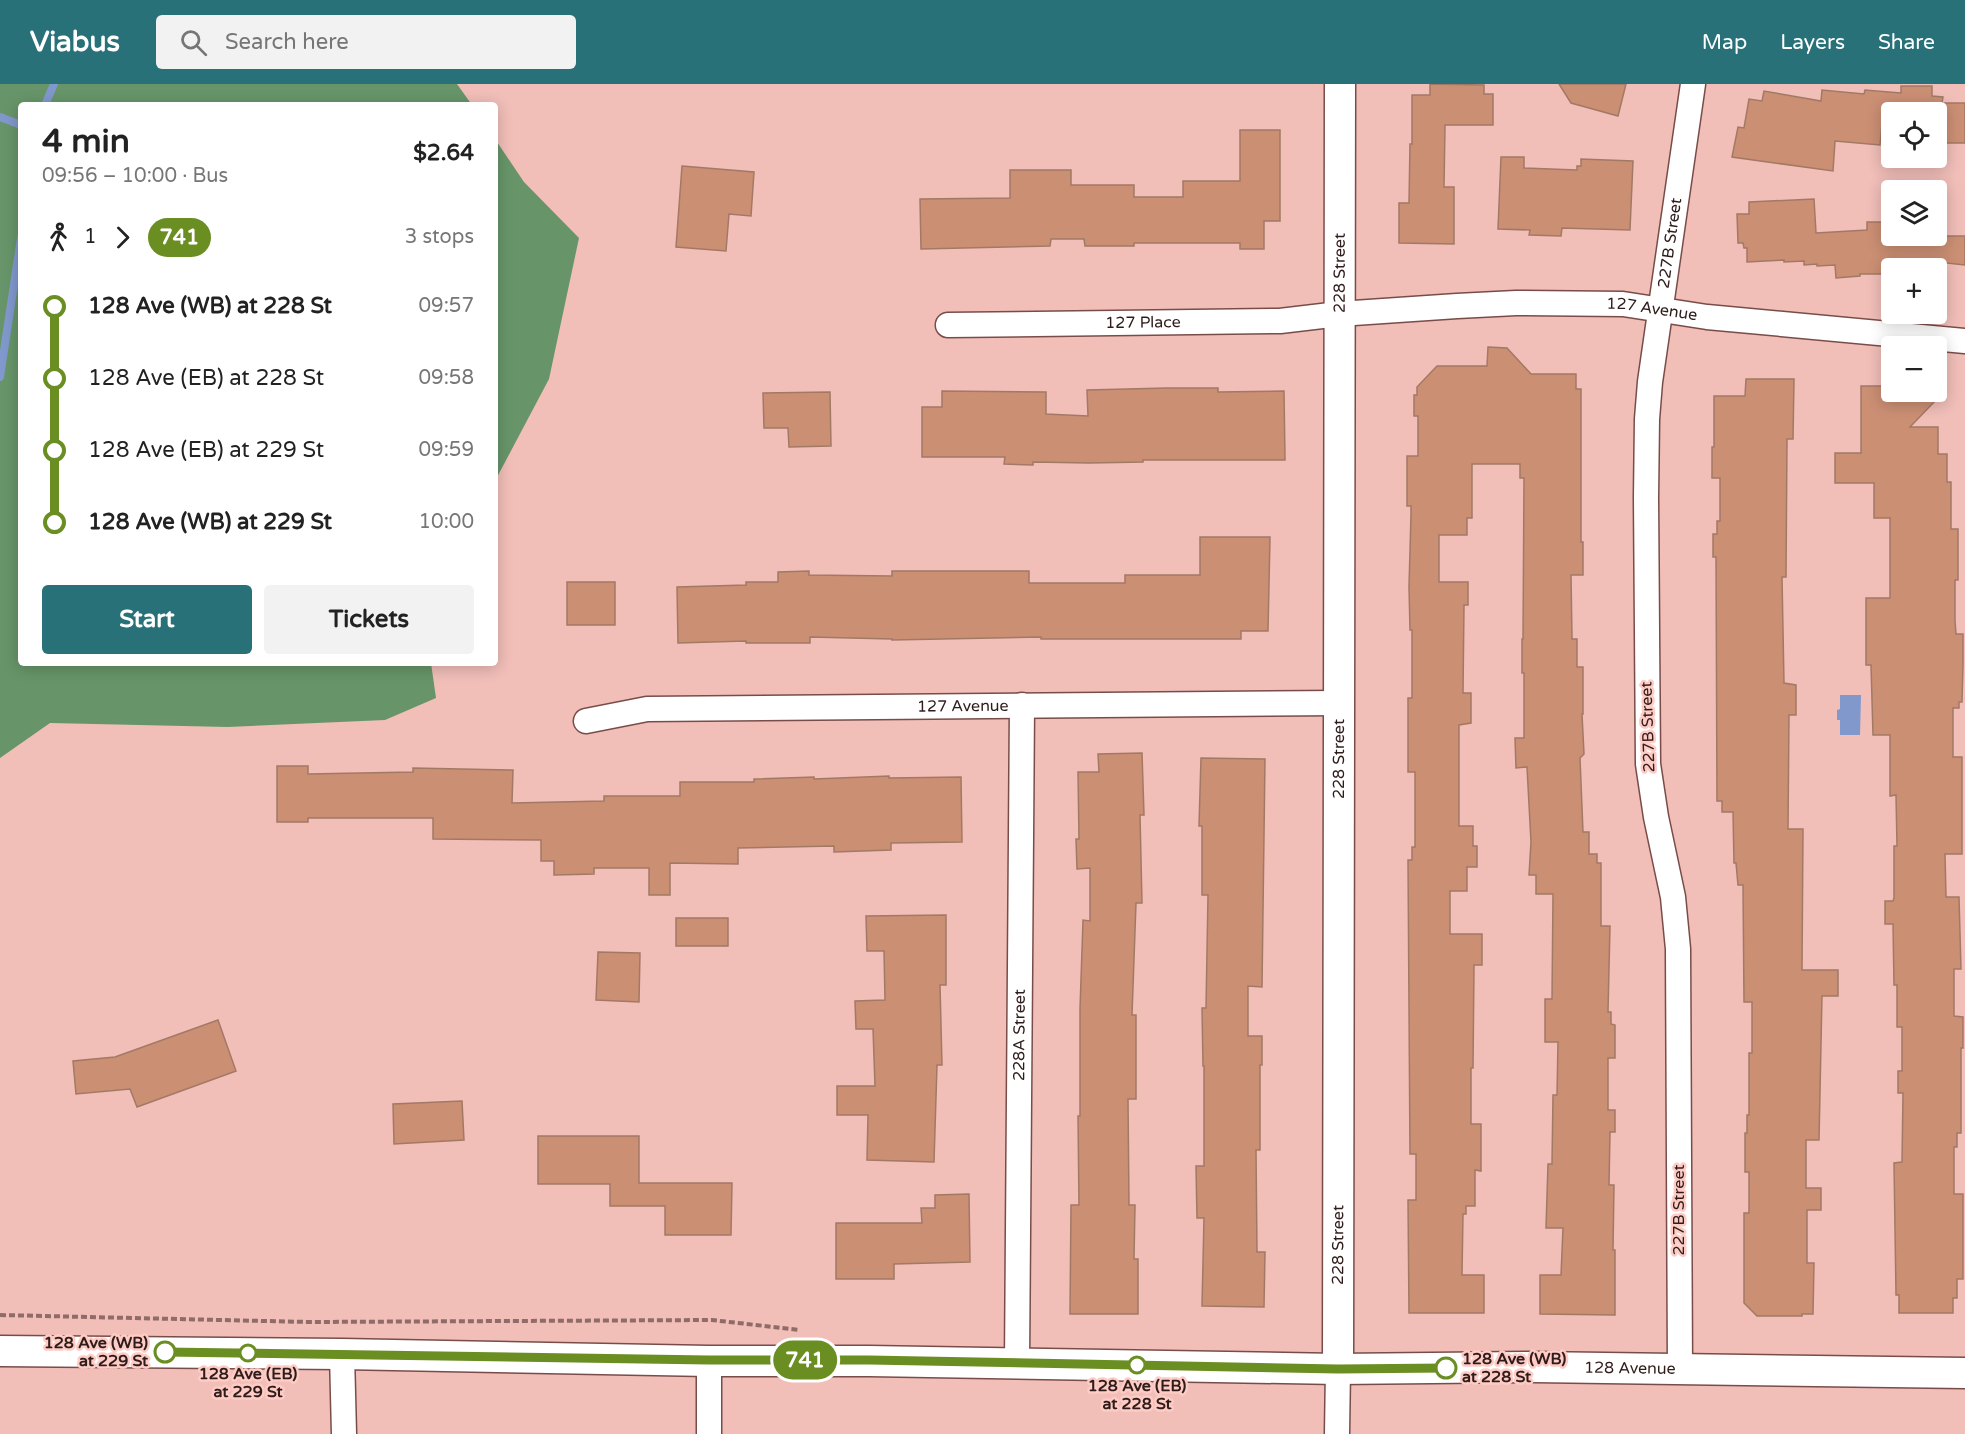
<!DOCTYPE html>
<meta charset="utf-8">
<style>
body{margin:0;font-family:"Varela Round",sans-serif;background:#f2f2f2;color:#222;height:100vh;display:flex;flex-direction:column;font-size:22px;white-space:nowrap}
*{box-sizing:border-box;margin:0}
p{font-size:20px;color:#767676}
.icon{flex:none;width:33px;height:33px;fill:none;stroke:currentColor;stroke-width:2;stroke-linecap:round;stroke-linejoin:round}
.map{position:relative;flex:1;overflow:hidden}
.panel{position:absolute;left:18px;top:18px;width:480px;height:564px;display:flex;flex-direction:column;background:#fff;border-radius:6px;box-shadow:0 3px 15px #0003}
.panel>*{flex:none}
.badge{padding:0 12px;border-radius:20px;font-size:21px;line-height:39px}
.buttons{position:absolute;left:1881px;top:18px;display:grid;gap:12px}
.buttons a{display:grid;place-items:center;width:66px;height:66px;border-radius:6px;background:#fff;box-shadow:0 3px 15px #0003;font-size:30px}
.map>.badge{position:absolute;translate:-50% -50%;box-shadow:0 0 0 3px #fff}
.legs{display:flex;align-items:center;gap:9px;height:66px;padding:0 24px;font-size:20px}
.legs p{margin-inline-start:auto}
.headline{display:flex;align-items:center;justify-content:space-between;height:102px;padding:0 24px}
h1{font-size:33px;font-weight:700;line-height:45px}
.primary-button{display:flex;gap:12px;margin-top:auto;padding:12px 24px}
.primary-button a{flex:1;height:69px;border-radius:6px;background:#287179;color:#fff;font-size:24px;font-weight:700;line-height:69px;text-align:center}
.primary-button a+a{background:#f2f2f2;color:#222}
ul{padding:0 24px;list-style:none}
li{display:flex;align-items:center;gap:21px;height:72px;font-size:22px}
li i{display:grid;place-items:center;width:9px;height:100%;margin:0 8px;background:currentColor}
li i::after{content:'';width:15px;height:15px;margin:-8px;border:4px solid;border-radius:50%;background:#fff}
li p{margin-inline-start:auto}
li:first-child i{background:linear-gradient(#0000 50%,currentColor 0)}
li:last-child i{background:linear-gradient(currentColor 50%,#0000 0)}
header{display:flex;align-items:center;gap:36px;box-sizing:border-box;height:84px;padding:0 30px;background:#287179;color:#fff}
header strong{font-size:28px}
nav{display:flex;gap:33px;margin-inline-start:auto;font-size:21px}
.search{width:420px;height:54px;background:#f2f2f2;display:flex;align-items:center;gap:15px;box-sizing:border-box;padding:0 21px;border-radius:6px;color:#767676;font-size:22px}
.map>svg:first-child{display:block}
.forest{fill:#679569}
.water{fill:#8198cd}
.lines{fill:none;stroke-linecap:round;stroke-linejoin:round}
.stream{stroke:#8198cd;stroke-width:8}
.building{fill:#cb8f74;stroke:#a37966;stroke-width:1.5}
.minor-casing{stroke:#784d49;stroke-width:27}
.tertiary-casing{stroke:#784d49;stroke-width:33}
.path{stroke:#8f6c68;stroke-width:4;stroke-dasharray:6 3;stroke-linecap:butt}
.minor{stroke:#fff;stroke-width:24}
.tertiary{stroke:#fff;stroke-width:30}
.line-1-casing{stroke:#fff;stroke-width:14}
.line-1{stroke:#6b8e23;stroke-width:9}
.stop-1-dot{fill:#fff;stroke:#6b8e23;stroke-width:3}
.labels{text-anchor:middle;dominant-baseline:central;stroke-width:5;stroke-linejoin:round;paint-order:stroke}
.street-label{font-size:16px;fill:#2e1c1a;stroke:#fecbc5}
.stop-label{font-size:16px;font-weight:bold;fill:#2e1c1a;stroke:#fecbc5}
</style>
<header>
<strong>Viabus</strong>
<div class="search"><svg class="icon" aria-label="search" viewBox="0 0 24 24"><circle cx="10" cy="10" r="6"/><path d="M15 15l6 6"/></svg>Search here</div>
<nav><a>Map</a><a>Layers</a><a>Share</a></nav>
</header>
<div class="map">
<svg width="1965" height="1350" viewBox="0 0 1965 1350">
<rect width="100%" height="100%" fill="#f1beb8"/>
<path class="forest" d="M0,0H457L472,21H21V579H431L436,614L385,636L228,643L50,639L0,674Z
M495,55L524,98L579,154L549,295L495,397Z"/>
<path class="water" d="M1840,611H1861L1860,651H1840V636H1837V626L1840,625Z"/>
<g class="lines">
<path class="stream" d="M45,21L54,0
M0,33L21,41
M0,293L21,154"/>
</g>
<path class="building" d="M1430,0L1484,1V10H1493V41H1445L1444,103H1454V160L1399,159V119H1409L1410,60H1412V11H1430Z
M1559,0H1626L1618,32L1571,19Z
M1901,2H1932V12L1943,13L1942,19H1965V59H1936V28H1883L1880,61L1835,57L1833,87L1732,73L1738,43L1744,44L1749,15L1762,17L1764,7L1821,17L1822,6L1864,10L1865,6L1901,9Z
M1240,46H1280V137H1264V165H1240V159H1134V162H1085L1084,155H1051L1050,162L921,165L920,115L1010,114V86H1071V101H1134V113H1183V97H1240Z
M1501,73H1524V84L1577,86V82H1581V75L1633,77L1630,146L1562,144L1561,152L1529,151L1530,146L1498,145Z
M682,82L754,88L751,132L729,130L726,167L676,163Z
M1814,115L1816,149L1867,146V138H1892V152H1965V181L1928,177V184H1892V190H1860V192L1836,194L1835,181L1817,182V180L1804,181V177L1784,178V176L1747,178V164H1744L1743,159H1738L1737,130H1749V118Z
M1488,263L1507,264L1531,290H1576V305H1581V458H1583V491H1571L1572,555H1577V583H1583V630H1582L1584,670L1580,674L1583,748H1589V770H1597V779H1601V842H1610L1608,928H1611V940L1615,941V974H1608V1026H1615V1048H1610L1609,1101H1614L1613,1166H1615V1231L1540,1230V1191H1561L1563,1144H1546L1548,1080H1552L1553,1011H1557L1558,958H1545V915H1552L1553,810H1536V791H1529L1531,758L1527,683L1516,684L1515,654H1524V589H1522V555H1523L1524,394H1520V380H1472V434H1467V451H1439V498H1468V521H1464L1463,609H1471V639L1459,641V742H1473V762H1477V783H1467V807H1450V850H1482V881H1474L1473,984H1471V1040H1481V1087L1475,1086V1122H1466V1130H1463L1462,1191H1484V1229H1409L1408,1116H1416V1070H1410L1408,776H1412V763H1415V688H1408V614H1412V546H1410L1409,503L1411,431V422H1407V372H1418V332H1414V311H1417V303L1437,282H1487Z
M1746,295H1794L1793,355H1787L1786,493H1782L1784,599L1796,601V631H1789L1788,745H1803L1802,886H1838V912H1822L1819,1056H1806V1104H1821V1126H1807V1179H1814L1813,1230H1802V1232H1757L1744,1219V1129H1749V1088H1745V1049H1747V1031H1749V969H1752V918H1744L1743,801H1738L1736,779H1734L1733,728H1722V717H1717L1716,473H1713V450H1717V437H1720V394H1712V363H1714V312H1745Z
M1861,302H1892V308H1922L1934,318L1910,343H1938V370H1947V398H1951V445H1958V496H1955V537L1956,550H1963V580L1962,618H1959V624H1953V673H1962V770H1945L1946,813H1959L1961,885H1954V932L1963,933V964H1961V1049H1957V1063H1954V1110H1963V1195H1957V1214H1953V1229H1899V1211H1896L1894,1079L1902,1078L1903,1009H1898V987H1902V943H1897V901H1894L1893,840H1885V817H1893L1894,814V762H1897L1896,711L1890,712V651H1873L1871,581H1866V514H1890V434H1874V399H1835V369H1861Z
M1167,304H1218V308L1284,307L1285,376H1143V378L1089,379L1033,378V381L1004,380L1005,373H922V323H942V307L1046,308V330L1088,332L1087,306Z
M830,308L831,362L789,363L788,344H764L763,309Z
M1200,453H1270L1268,547H1241V555H1041V553L892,556V555L810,553V559H746V557L678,559L677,503L746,501V498H778V488L809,487V491L892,492V487H1029V499H1125V491H1200Z
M567,498H615V541H567Z
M1142,669L1144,731H1140L1142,819H1136L1132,931H1136V1015H1128L1129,1121H1135L1134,1175H1138V1230H1070L1071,1121H1079L1078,1032H1080V925L1083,836L1090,837V784L1077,785L1076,755H1079L1078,688H1099L1098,670Z
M1201,674L1265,675L1262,903L1248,902V952H1262V981H1260V1066H1256L1257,1168H1265L1264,1223L1202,1222L1204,1134H1197L1196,1082H1204V982H1203L1202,924H1206L1208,811H1202V742H1199Z
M277,682H308V690L413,688V684L513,686L512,719L604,717V712H680V698H754V695L814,693V695L889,692V694L961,693L962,758L891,759V766L834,768V762L738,764V780L670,779V811H649V784H594V790L554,791V777H541V756L433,755V734H308V738H277Z
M946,831V901H940L942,981H937L934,1078L867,1076L868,1031H837V1002H875L873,945H856L855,917L885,916L884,867H867L866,832Z
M676,834H728V862H676Z
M598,868L640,869L639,918L596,916Z
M218,936L236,987L137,1023L130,1005L76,1010L73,977L115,973Z
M462,1017L464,1056L394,1060L393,1020Z
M538,1052H639V1099H732L731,1151H665V1122H610V1100H538Z
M969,1110L970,1178L894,1180V1195H836V1139H922L921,1124H935V1111Z"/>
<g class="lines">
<defs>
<g id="minor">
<path id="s1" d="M948,241L1280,237L1339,230L1457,222L1516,219L1623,220L1707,233L1965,257"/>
<path id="s2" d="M586,637L647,625L1339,619"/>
<path d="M342,1270L344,1350"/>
<path d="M709,1277V1350"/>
<path id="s3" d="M1017,1279L1022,621"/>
<path id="s4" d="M1680,1286L1678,865L1673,813L1656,733L1648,680L1646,413L1647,335L1650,298L1693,0"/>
<path d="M1337,1350L1338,1285"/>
</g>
<g id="tertiary">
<path id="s5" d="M0,1267L342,1270L709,1277H869L1338,1285L1535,1283L1965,1289"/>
<path id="s6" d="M1338,1285L1340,0"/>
</g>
</defs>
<use href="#minor" class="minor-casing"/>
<use href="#tertiary" class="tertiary-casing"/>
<path class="path" d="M0,1231L309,1238L712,1236L800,1246"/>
<use href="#minor" class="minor"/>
<use href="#tertiary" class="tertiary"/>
</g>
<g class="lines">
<defs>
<path id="line-1" d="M165,1268L709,1276H869L1338,1285L1446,1284"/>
</defs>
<use href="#line-1" class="line-1-casing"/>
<use href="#line-1" class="line-1"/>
</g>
<g class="stop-1-dot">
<circle cx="165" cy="1268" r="10"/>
<circle cx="248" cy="1269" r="8"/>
<circle cx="1137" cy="1281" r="8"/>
<circle cx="1446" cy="1284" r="10"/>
</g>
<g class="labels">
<g class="street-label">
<text stroke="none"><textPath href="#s4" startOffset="1131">227B Street</textPath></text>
<text stroke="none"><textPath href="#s6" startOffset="1096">228 Street</textPath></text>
<text stroke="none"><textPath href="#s1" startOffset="705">127 Avenue</textPath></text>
<text stroke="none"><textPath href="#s1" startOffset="195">127 Place</textPath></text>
<text stroke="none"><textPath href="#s2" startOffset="378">127 Avenue</textPath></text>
<text transform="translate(1648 643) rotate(-92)">227B Street</text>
<text stroke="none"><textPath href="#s6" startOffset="610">228 Street</textPath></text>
<text stroke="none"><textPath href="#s3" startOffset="328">228A Street</textPath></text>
<text transform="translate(1679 1126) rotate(-90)">227B Street</text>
<text stroke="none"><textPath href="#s6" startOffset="124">228 Street</textPath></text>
<text stroke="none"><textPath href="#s5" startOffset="1630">128 Avenue</textPath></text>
</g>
<g class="stop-label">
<text x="148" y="1259" text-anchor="end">128 Ave (WB)<tspan x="148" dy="18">at 229 St</tspan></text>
<text x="1462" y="1275" text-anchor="start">128 Ave (WB)<tspan x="1462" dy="18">at 228 St</tspan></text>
<text x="248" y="1290">128 Ave (EB)<tspan x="248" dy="18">at 229 St</tspan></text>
<text x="1137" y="1302">128 Ave (EB)<tspan x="1137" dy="18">at 228 St</tspan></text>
</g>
</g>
</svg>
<div class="buttons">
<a><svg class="icon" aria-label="locate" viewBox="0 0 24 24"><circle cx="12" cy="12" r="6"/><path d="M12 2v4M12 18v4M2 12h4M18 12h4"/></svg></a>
<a><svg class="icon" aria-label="layers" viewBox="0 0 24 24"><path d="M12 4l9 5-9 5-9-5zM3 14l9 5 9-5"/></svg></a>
<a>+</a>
<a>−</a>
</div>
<b class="badge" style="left:805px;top:1276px;background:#6b8e23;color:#fff">741</b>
<section class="panel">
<div class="headline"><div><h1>4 min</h1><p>09:56 – 10:00 · Bus</p></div><b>$2.64</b></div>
<div class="legs"><svg class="icon" aria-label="walk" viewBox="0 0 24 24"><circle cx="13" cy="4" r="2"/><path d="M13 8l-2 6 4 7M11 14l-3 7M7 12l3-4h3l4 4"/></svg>1<svg class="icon" aria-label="forward" viewBox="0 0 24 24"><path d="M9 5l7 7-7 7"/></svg><b class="badge" style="background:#6b8e23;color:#fff">741</b><p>3 stops</p></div>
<ul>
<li><i style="color:#6b8e23"></i><b>128 Ave (WB) at 228 St</b><p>09:57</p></li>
<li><i style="color:#6b8e23"></i><span>128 Ave (EB) at 228 St</span><p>09:58</p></li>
<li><i style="color:#6b8e23"></i><span>128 Ave (EB) at 229 St</span><p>09:59</p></li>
<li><i style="color:#6b8e23"></i><b>128 Ave (WB) at 229 St</b><p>10:00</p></li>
</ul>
<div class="primary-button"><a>Start</a><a>Tickets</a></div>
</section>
</div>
